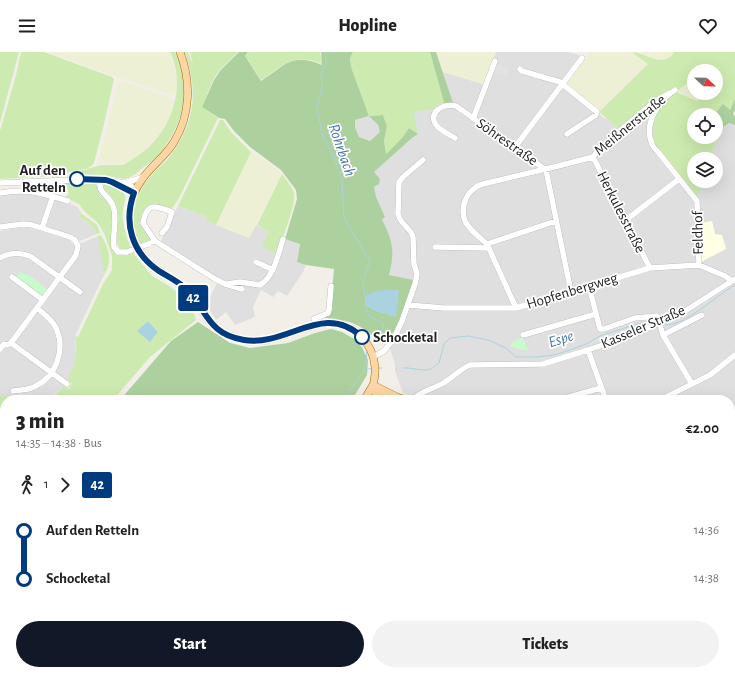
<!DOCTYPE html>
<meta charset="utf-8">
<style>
body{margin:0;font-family:"Alegreya Sans",sans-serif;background:#f2f2f2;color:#222;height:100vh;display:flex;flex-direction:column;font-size:15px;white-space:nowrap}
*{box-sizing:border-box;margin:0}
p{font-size:13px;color:#767676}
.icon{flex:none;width:22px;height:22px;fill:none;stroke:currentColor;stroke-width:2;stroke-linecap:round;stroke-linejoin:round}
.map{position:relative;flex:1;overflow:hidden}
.drawer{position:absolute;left:0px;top:343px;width:735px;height:280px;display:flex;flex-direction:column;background:#fff;border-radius:16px 16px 0 0;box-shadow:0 4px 16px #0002}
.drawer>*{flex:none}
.badge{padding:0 8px;border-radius:3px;font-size:14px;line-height:26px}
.needle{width:26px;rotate:112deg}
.controls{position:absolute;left:687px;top:12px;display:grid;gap:8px}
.controls a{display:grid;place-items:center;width:36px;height:36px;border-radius:50%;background:#fff;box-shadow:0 4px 16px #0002;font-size:20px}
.map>.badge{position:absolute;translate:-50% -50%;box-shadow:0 0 0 2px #fff}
.legs{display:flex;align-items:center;gap:6px;height:44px;padding:0 16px;font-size:13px}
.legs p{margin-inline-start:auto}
.head{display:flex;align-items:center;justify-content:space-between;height:68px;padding:0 16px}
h1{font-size:22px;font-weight:800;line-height:30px}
.cta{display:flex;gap:8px;margin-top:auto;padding:8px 16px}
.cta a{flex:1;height:46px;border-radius:24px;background:#111827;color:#fff;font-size:16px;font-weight:800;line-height:46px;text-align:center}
.cta a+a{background:#f2f2f2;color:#222}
ul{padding:0 16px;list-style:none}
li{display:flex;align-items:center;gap:14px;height:48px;font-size:15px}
li i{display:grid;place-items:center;width:6px;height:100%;margin:0 5px;background:currentColor}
li i::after{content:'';width:10px;height:10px;margin:-5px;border:3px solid;border-radius:50%;background:#fff}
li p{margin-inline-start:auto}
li:first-child i{background:linear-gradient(#0000 50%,currentColor 0)}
li:last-child i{background:linear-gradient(currentColor 50%,#0000 0)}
header{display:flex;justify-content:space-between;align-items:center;height:52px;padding:0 16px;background:#fff;font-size:18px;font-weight:800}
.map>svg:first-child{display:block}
.residential{fill:#e0dfdf}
.education{fill:#ffffe5}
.farmland{fill:#eef0d5}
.grass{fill:#cdebb0;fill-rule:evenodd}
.forest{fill:#add19e;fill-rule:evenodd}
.park{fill:#c8facc}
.parking{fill:#e2e2e2}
.water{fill:#aad3df}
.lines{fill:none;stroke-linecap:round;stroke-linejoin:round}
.stream{stroke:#aad3df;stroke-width:1}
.minor-casing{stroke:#a9a9a9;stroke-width:6}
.major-casing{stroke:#a06b00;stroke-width:8}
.minor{stroke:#fff;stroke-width:5.5}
.major{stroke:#fcd6a4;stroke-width:7}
.minor-bridge-casing{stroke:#a9a9a9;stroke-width:6;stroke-linecap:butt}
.minor-bridge{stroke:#fff;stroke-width:5.5}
.line-1-casing{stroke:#fff;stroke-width:9}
.line-1{stroke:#003b80;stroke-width:6}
.stop-1-dot{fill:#fff;stroke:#003b80;stroke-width:2}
.labels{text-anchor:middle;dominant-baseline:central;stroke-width:3.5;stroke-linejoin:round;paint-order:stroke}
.street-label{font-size:15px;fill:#222;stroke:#fff}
.stop-label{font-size:15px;font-weight:bold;fill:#222;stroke:#fff;text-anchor:end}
.water-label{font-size:16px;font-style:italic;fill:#4a7aab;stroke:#fff}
</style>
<header><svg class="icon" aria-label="menu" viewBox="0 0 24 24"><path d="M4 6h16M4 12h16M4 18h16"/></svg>Hopline<svg class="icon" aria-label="heart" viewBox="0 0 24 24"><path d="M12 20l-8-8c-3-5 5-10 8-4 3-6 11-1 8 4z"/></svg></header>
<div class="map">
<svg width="735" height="623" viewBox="0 0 735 623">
<rect width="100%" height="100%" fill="#f2efe9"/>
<path class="residential" d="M496,0H568L579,3L584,8L565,33L605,67L649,51L656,59L653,90L702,137L703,129H716V107H709L722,76L729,71L735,73V444L730,443V348H421L410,345L403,341L395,319V311L388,292L389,223L382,168L385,166L375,145L374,135L378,133L379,128L373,120L412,86L418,82L413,60L433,57L436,53L444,51H452L443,20L483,32Z
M369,64L378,73L381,80L370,89L359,85L355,75V68Z
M25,140L50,145L41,173L25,170L0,173V142Z
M57,147L78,155L81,161L79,164L89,171L97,182L79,189L74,184L46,175L54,148Z
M178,154L205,164L216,173L249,186L256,173L269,180L300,192L297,209L306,213L303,220L287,244L278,239L273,245L261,238L253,255L255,265L235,273L226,260L216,268L206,252L219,228L161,189Z
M18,176H30L69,188L75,194L98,184L99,185L104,223L75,284L76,304L71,322L67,328L71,331L68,336L64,334L56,341L46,348H19L18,346H12L3,343L0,344V179Z"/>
<path class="education" d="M712,169L715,182L722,183L726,197L701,210V171Z"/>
<path class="farmland" d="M49,0H169L177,27L175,44L111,23Z
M436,0H496L483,32L443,20Z
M590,0H632L648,12L599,60L565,33Z
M634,0H674L671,6L664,8L650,5Z
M694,26V41H709L697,49L675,40Z
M119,28L174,47V52L168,68L163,76L155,88L142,100L125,111L99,112L98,110Z
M251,100L265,108L282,121L249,186L217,173Z"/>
<path class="grass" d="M0,0H19L0,71Z
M21,0H44L112,25L114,27L104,72L99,70L104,72L103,76L94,111C86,122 69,115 61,125L52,126V124L0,127V79L16,23Z
M170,0H175C193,32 183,73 161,100C157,106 151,110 145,114C140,118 134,124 128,126C120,128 111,124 104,123C92,122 81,122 70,123V122L101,113H121L125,112C132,107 141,102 148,96C173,72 186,33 170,0Z
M185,0H188L193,13L190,0H238L219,19L213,28L202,55L218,66L179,146L174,154L170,158L151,153L145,156C138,168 143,176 151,187L149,190L140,193C129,173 132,150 145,132C151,122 160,115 168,107C174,99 180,90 184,81C197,54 194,27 185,0Z
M249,0H320L322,12C292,0 285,13 261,28L245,4Z
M353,0H430L444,51L436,53L434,57L414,60L418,82L409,76L402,86L386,102L384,89L387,74L383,63L369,64L351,15L350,6Z
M632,0C646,1 664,17 674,0H735V47L730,58L715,62L716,63H694V85H716V63L722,76L709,107H694V129H703L702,137L695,146L653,90V67L656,59L649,52L618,76L599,60L648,12ZM694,19H716V41H709L697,49L676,40L694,26Z
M220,68H223L231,80L251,100L216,173L206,168L207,165L205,164L178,154Z
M282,122C286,128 292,134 294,141C297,152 281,189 277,202L262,194L269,180L257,173Z
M92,131H94L99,142L109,151L111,156L112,189L115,200L119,203L133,201L152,224L169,234L182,244L193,259L196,268L150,305L113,348H47L56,342L64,334L69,337L72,331L67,328C75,314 78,300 75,284L78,285L103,232L112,218V204L104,181L98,171L84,159L79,152L65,145L69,142L66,132ZM148,269L158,280L150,289L138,279Z
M103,132C109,131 123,136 125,143C126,148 123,154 123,159C122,172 126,183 131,196L126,199L120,197C111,184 122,167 116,153C112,146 102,141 103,132Z
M81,161L97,173L100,181L97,182L89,171L79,164Z
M101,183C109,197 113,208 104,223L98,184Z
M2,343L12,346H19V348H5V438L0,440V344Z"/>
<path class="forest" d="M239,0H248L245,4L261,29C285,14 291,0 322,13L321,0H353L350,6L351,15L369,64L383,63L387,74L384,89L386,102L402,86L409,76L418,82L412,86L374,120L380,127L379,132L374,135L376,145L385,165L382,168C393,188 395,200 389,223L413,228C407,249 402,273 388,291C375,287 375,284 364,277C350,268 336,266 319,266L330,262L334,217L306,213L297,210L300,192L285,187L297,147L296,138L281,118L250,95L234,79L225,67L219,66L202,55L214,28L220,19ZM369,64L378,73L380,80L370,89L359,85L355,75V68Z
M430,0H436L453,51H444Z
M735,47V58L733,62L735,64V73L729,71L722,76L715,62L723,52L730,58Z
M198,270L230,291L250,296L288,291L315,281L331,277L342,280L354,287L362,295L368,308L367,323L352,348H120L171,289Z
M5,443V603L0,607V444Z
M730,444H735V623H455L452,618H730Z"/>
<path class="park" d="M20,220L32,225L48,238L43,246L15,226Z
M522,285L529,299L511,295L510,292Z"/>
<path class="parking" d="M495,11L508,16L506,24L493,19Z"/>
<path class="water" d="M385,238H397L399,240L396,265L375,259L365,253V244L376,239Z
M148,269L158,280L150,290L137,279Z
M5,603V618H153L158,622L162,621L164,618H424L429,623H0V607Z"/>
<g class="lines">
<path class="stream" d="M325,0L326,11L321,22L322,35L317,57L323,85L334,105L342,128L344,166L370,209L363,229L365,244
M95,131L98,139L101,143
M61,132H64
M66,132L93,130L95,131
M112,160V169
M365,253L369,264L384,272L382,279L376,286
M662,272C680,279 718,242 735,233
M379,316H382
M403,316C411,315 422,320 431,317C434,315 437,312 439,311L444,292L450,286L468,284L488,288L506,296L516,305H537L554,303L570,298L586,292L600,284L637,272L650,269L655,270
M363,320L366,312L367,297
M340,348C344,344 349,341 352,336C358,329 361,318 372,316"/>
<defs>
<path id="minor" d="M520,17L522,19L560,30L597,60L596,63L567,82
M675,38C659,48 643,72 652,92C653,95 656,98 658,100L697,149L699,213
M473,67L495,9
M455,86C450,83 441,79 437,74C426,61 444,50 456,54L546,118L571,240
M515,95L582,6
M593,105L650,216
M100,127C98,145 109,141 113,154C118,166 112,182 114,195L118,200H127
M112,130L134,141
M0,131L100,127L124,131L132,135L135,139
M124,131L144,125
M0,141C28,136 42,141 68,149
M626,168L679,127
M0,175L23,172L32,173L70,185L75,188L78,194L76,203L11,291L7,293L4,292L0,297
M42,176L53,144
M155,189L215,227L225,232L242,237
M152,190L155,189L143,171C147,149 156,154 172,160L167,175L162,181
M487,192L556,169
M435,195L489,196
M0,206C10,200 19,200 30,204L80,240
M256,210L273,218
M12,225L43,248
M227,232L240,230L260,233C274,225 278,202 283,187
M591,242L600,277H604L635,266L657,264L663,283L692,332
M408,253L444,256H516L650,216L699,213L725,224L732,229
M516,256L487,192C480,186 471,179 466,171C460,160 464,143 475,136C477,134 481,133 483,132L558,114L593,105L598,98L624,75L654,50L670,41
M316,273L314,267L328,261L329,258L331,234
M523,283L596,262
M663,283L702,263
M11,291L67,332
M588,298L606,348
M373,305L384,299L393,288L402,269L415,232L417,222L414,212L413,185L411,180L401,169L398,162L399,130L403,125L423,108
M13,339C20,338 28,338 34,335C56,325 66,298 56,276C52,267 44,262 37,256
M412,348C420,339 434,337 445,330C454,325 460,317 470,313L543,312L588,298L635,282L682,261L735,227
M558,348L601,336
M660,348L710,323L735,303
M730,394L735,393"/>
<path id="major" d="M180,0C191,29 191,62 174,90C166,104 152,113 143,126C124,151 125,186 147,209C157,220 172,225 184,235C203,252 205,276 233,285C247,290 262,290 275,286C304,278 333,258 360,283C369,292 374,302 375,315C376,323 373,331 373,339L381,344L397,345
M373,333L397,345L407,348
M364,348L373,333
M730,444L735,445
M0,589L5,585
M445,618L449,623"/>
</defs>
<use href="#minor" class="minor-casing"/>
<use href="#major" class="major-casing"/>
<use href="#minor" class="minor"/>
<use href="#major" class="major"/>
<defs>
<path id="minor-bridge" d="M127,200L148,192"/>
</defs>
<use href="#minor-bridge" class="minor-bridge-casing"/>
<use href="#minor-bridge" class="minor-bridge"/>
</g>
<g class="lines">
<defs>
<path id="line-1" d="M77,127L106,128L112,130L134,141C123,171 132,201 159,219C167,224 177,229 184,235C207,256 206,282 244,288C288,295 323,249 362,285"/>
</defs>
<use href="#line-1" class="line-1-casing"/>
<use href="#line-1" class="line-1"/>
</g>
<g class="stop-1-dot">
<circle cx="77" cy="127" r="7"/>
<circle cx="362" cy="285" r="7"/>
</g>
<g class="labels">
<g class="street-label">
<text transform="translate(630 73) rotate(-39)">Meißnerstraße</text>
<text transform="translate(507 90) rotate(35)">Söhrestraße</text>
<text transform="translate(621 160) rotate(63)">Herkulesstraße</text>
<text transform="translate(698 181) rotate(-91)">Feldhof</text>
<text transform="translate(572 239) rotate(-17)">Hopfenbergweg</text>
<text transform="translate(643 275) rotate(-23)">Kasseler Straße</text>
</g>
<g class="stop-label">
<text x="66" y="118">Auf den<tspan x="66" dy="17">Retteln</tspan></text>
<text x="373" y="285" text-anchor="start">Schocketal</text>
</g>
<g class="water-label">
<text transform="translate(342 98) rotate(71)">Rohrbach</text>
<text transform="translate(561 287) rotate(-17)">Espe</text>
</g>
</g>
</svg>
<div class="controls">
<a><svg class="needle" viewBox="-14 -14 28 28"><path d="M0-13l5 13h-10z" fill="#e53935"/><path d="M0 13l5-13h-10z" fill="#767676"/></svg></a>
<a><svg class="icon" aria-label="locate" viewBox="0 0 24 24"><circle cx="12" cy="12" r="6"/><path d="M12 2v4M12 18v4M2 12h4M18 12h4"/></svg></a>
<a><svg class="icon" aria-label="layers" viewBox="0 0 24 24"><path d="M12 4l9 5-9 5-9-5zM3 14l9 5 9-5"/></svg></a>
</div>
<b class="badge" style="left:193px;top:246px;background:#003b80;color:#fff">42</b>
<section class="drawer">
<div class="head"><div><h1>3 min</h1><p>14:35 – 14:38 · Bus</p></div><b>€2.00</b></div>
<div class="legs"><svg class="icon" aria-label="walk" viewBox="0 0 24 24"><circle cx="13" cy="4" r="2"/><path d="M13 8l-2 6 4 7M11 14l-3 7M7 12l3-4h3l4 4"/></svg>1<svg class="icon" aria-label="forward" viewBox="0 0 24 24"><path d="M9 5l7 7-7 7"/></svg><b class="badge" style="background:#003b80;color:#fff">42</b></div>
<ul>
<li><i style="color:#003b80"></i><b>Auf den Retteln</b><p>14:36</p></li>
<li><i style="color:#003b80"></i><b>Schocketal</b><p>14:38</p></li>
</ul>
<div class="cta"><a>Start</a><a>Tickets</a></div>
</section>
</div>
